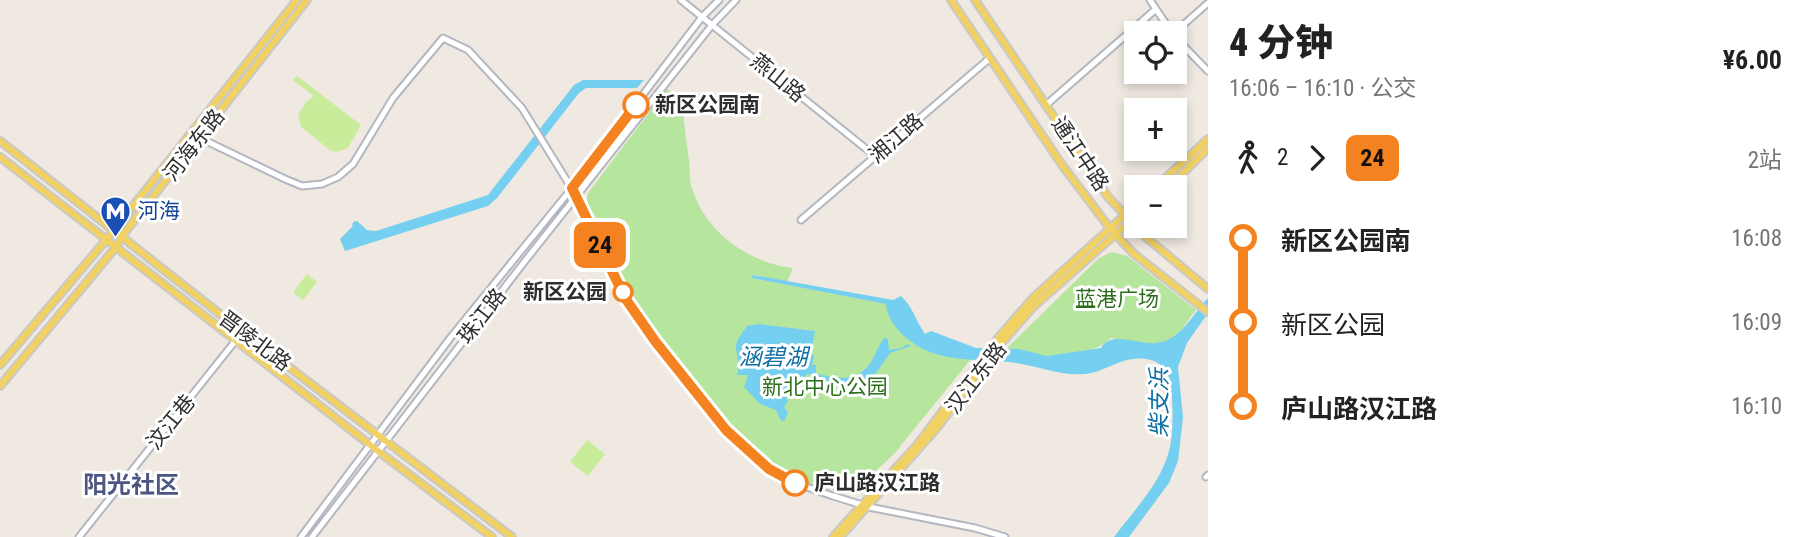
<!DOCTYPE html>
<html lang="zh">
<meta charset="utf-8">
<style>
body{margin:0;font-family:"Roboto Condensed","Noto Sans SC",sans-serif;background:#f6f6f6;color:#222;height:100vh;display:flex;flex-direction:column;font-size:26px;white-space:nowrap}
*{box-sizing:border-box;margin:0}
p{font-size:23px;color:#767676}
.icon{flex:none;width:38px;height:38px;fill:none;stroke:currentColor;stroke-width:2;stroke-linecap:round;stroke-linejoin:round}
.map{position:relative;flex:1;overflow:hidden}
.panel{display:flex;flex-direction:column;background:#fff;width:595px}
.panel>*{flex:none}
.badge{padding:0 14px;border-radius:10px;font-size:24px;line-height:46px}
.buttons{position:absolute;left:1124px;top:21px;display:grid;gap:14px}
.buttons a{display:grid;place-items:center;width:63px;height:63px;border-radius:0px;background:#fff;box-shadow:0 4px 10px #0003;font-size:35px}
.map>.badge{position:absolute;translate:-50% -50%;box-shadow:0 0 0 4px #fff}
.legs{display:flex;align-items:center;gap:10px;height:77px;padding:0 21px;font-size:23px}
.legs p{margin-inline-start:auto}
.overview{display:flex;align-items:center;justify-content:space-between;height:119px;padding:0 21px}
h1{font-size:38px;font-weight:800;line-height:52px}
ul{padding:0 21px;list-style:none}
li{display:flex;align-items:center;gap:24px;height:84px;font-size:26px}
li i{display:grid;place-items:center;width:10px;height:100%;margin:0 9px;background:currentColor}
li i::after{content:'';width:18px;height:18px;margin:-9px;border:5px solid;border-radius:50%;background:#fff}
li p{margin-inline-start:auto}
li:first-child i{background:linear-gradient(#0000 50%,currentColor 0)}
li:last-child i{background:linear-gradient(currentColor 50%,#0000 0)}
main{display:flex;flex:1;min-height:0}
.map>svg:first-child{display:block}
.green{fill:#b6e59e}
.pitch{fill:#c9ec9a}
.water{fill:#75cff0}
.lines{fill:none;stroke-linecap:round;stroke-linejoin:round}
.minor-casing{stroke:#b4b7c1;stroke-width:9}
.major-casing{stroke:#c9c9c9;stroke-width:10}
.minor{stroke:#fff;stroke-width:5}
.major{stroke:#f2d163;stroke-width:6}
.line-1-casing{stroke:#fff;stroke-width:16}
.line-1{stroke:#f58220;stroke-width:10}
.stop-1-dot{fill:#fff;stroke:#f58220;stroke-width:3.5}
.labels{text-anchor:middle;dominant-baseline:central;stroke-width:6;stroke-linejoin:round;paint-order:stroke}
.street-label{font-size:21px;fill:#2e2e2e;stroke:#fff}
.stop-label{font-size:21px;font-weight:bold;fill:#2e2e2e;stroke:#fff;text-anchor:start}
.transit-label{font-size:21px;fill:#164399;stroke:#fff;text-anchor:start}
.park-label{font-size:21px;fill:#2c6e1b;stroke:#fff}
.water-label{font-size:23px;font-style:italic;fill:#0d6fa3;stroke:#fff}
.quarter-label{font-size:24px;font-weight:bold;fill:#4d5680;stroke:#fff}
</style>
<main>
<div class="map">
<svg width="1208" height="537" viewBox="0 0 1208 537">
<rect width="100%" height="100%" fill="#efe9e1"/>
<path class="green" d="M667,89L682,101C684,121 686,141 689,161C690,169 689,180 692,188C705,232 749,263 793,268L787,282L754,275L753,278L887,304C887,326 917,348 937,354C947,357 960,357 971,359L894,454L855,490L846,494L799,480L776,467L747,445L732,430L686,376L628,295L589,212L586,203L588,193Z
M1112,252L1127,256L1196,310C1189,318 1184,328 1175,336C1158,350 1131,342 1111,338C1097,352 1069,356 1049,356C1035,356 1021,349 1006,349L1099,258Z"/>
<path class="pitch" d="M297,76L361,125L348,148L336,152L330,150L301,127L298,115L306,102L314,96L293,80Z
M307,274L317,282L303,300L293,292Z
M587,440L605,454L588,476L570,462Z"/>
<path class="water" d="M583,80H644L637,88H586L579,93L497,198L488,206L345,251L340,239L352,227L353,222L357,221L367,230L376,231L488,195L574,85Z
M753,275L893,300L901,296C913,307 916,321 925,334L931,331L976,348L1019,349L1047,356L1101,348C1110,330 1139,345 1156,343C1180,341 1193,314 1208,298V313L1187,343L1178,367L1183,417L1178,461L1169,483L1129,537H1114C1134,510 1163,481 1170,447C1173,431 1173,415 1172,399C1172,383 1169,365 1151,360C1123,353 1106,373 1084,374C1061,376 1038,366 1016,363C990,359 961,362 936,354C915,348 887,327 886,304L752,278Z
M758,324L815,331L811,354L814,355L812,365H816V373C836,380 858,382 871,362C876,354 879,344 884,338L888,339L889,350L902,348L907,344L911,346L890,353L876,373L869,378L849,381L840,387L816,375L807,374L796,387L789,386L786,397L788,401L784,407L788,413L784,421H781L776,410L760,404L744,387L748,375H737C741,361 737,359 736,347C736,339 743,332 747,326Z"/>
<g class="lines">
<defs>
<path id="minor" d="M681,0L875,156
M1150,0L1172,33
M1174,33L1208,3
M1174,36L1208,71
M1046,105L1156,9
M200,138L285,179L302,186L322,184L338,177L353,164L393,98L443,38L468,50L522,108L577,197L625,298L681,375L726,430L744,449L769,469L795,483L833,496L869,507L975,528L1005,537
M801,220L990,58
M1206,477L1208,475
M79,537L236,340
M301,537L451,337L572,188L702,17L719,0
M312,537L525,261L712,25L736,0"/>
<path id="major" d="M951,0L1062,165L1109,227L1134,254L1208,312
M975,0L1108,197L1147,238L1208,289
M0,141L239,329L512,537
M0,157L378,451L492,537
M1156,187L1208,139
M1169,187L1208,148
M0,365L106,240L297,0
M0,386L116,247L122,236L307,0
M833,537L917,445L999,337L1033,298L1136,205
M840,537L936,429L999,346L1033,307L1136,216"/>
</defs>
<use href="#minor" class="minor-casing"/>
<use href="#major" class="major-casing"/>
<use href="#minor" class="minor"/>
<use href="#major" class="major"/>
</g>
<g class="lines">
<defs>
<path id="line-1" d="M636,105L572,188L625,298L655,341L726,430L769,469L795,483"/>
</defs>
<use href="#line-1" class="line-1-casing"/>
<use href="#line-1" class="line-1"/>
</g>
<defs>
<symbol id="metro-pin" viewBox="-11 -11 22 30"><path d="M0 17L-7.5 6A9.5 9.5 0 1 1 7.5 6Z" fill="#1a4fb4" stroke="#fff"/><path d="M-5.5 5V-5H-3L0 0L3-5H5.5V5H3V-.5L0 4L-3-.5V5Z" fill="#fff"/></symbol>
</defs>
<g fill-rule="evenodd">
<use href="#metro-pin" x="98" y="194" width="35" height="47"/>
</g>
<g class="stop-1-dot">
<circle cx="636" cy="105" r="12"/>
<circle cx="623" cy="292" r="9"/>
<circle cx="795" cy="483" r="12"/>
</g>
<g class="labels">
<g class="street-label">
<text transform="translate(778 78) rotate(39)">燕山路</text>
<text transform="translate(896 138) rotate(-41)">湘江路</text>
<text transform="translate(194 145) rotate(-52)">河海东路</text>
<text transform="translate(1080 154) rotate(56)">通江中路</text>
<text transform="translate(482 316) rotate(-52)">珠江路</text>
<text transform="translate(255 341) rotate(37)">晋陵北路</text>
<text transform="translate(976 378) rotate(-52)">汉江东路</text>
<text transform="translate(171 422) rotate(-51)">汶江巷</text>
</g>
<g class="stop-label">
<text x="655" y="105">新区公园南</text>
<text x="607" y="292" text-anchor="end">新区公园</text>
<text x="814" y="483">庐山路汉江路</text>
</g>
<g class="transit-label">
<text x="138" y="211">河海</text>
</g>
<g class="park-label">
<text x="1117" y="299">蓝港广场</text>
<text x="825" y="387">新北中心公园</text>
</g>
<g class="water-label">
<text x="773" y="357">涵碧湖</text>
<text transform="translate(1159 403) rotate(-90)">柴支浜</text>
</g>
<g class="quarter-label">
<text x="131" y="485">阳光社区</text>
</g>
</g>
</svg>
<div class="buttons">
<a><svg class="icon" aria-label="locate" viewBox="0 0 24 24"><circle cx="12" cy="12" r="6"/><path d="M12 2v4M12 18v4M2 12h4M18 12h4"/></svg></a>
<a>+</a>
<a>−</a>
</div>
<b class="badge" style="left:600px;top:245px;background:#f58220;color:#111">24</b>
</div>
<section class="panel">
<div class="overview"><div><h1>4 分钟</h1><p>16:06 – 16:10 · 公交</p></div><b>¥6.00</b></div>
<div class="legs"><svg class="icon" aria-label="walk" viewBox="0 0 24 24"><circle cx="13" cy="4" r="2"/><path d="M13 8l-2 6 4 7M11 14l-3 7M7 12l3-4h3l4 4"/></svg>2<svg class="icon" aria-label="forward" viewBox="0 0 24 24"><path d="M9 5l7 7-7 7"/></svg><b class="badge" style="background:#f58220;color:#111">24</b><p>2站</p></div>
<ul>
<li><i style="color:#f58220"></i><b>新区公园南</b><p>16:08</p></li>
<li><i style="color:#f58220"></i><span>新区公园</span><p>16:09</p></li>
<li><i style="color:#f58220"></i><b>庐山路汉江路</b><p>16:10</p></li>
</ul>
</section>
</main>
